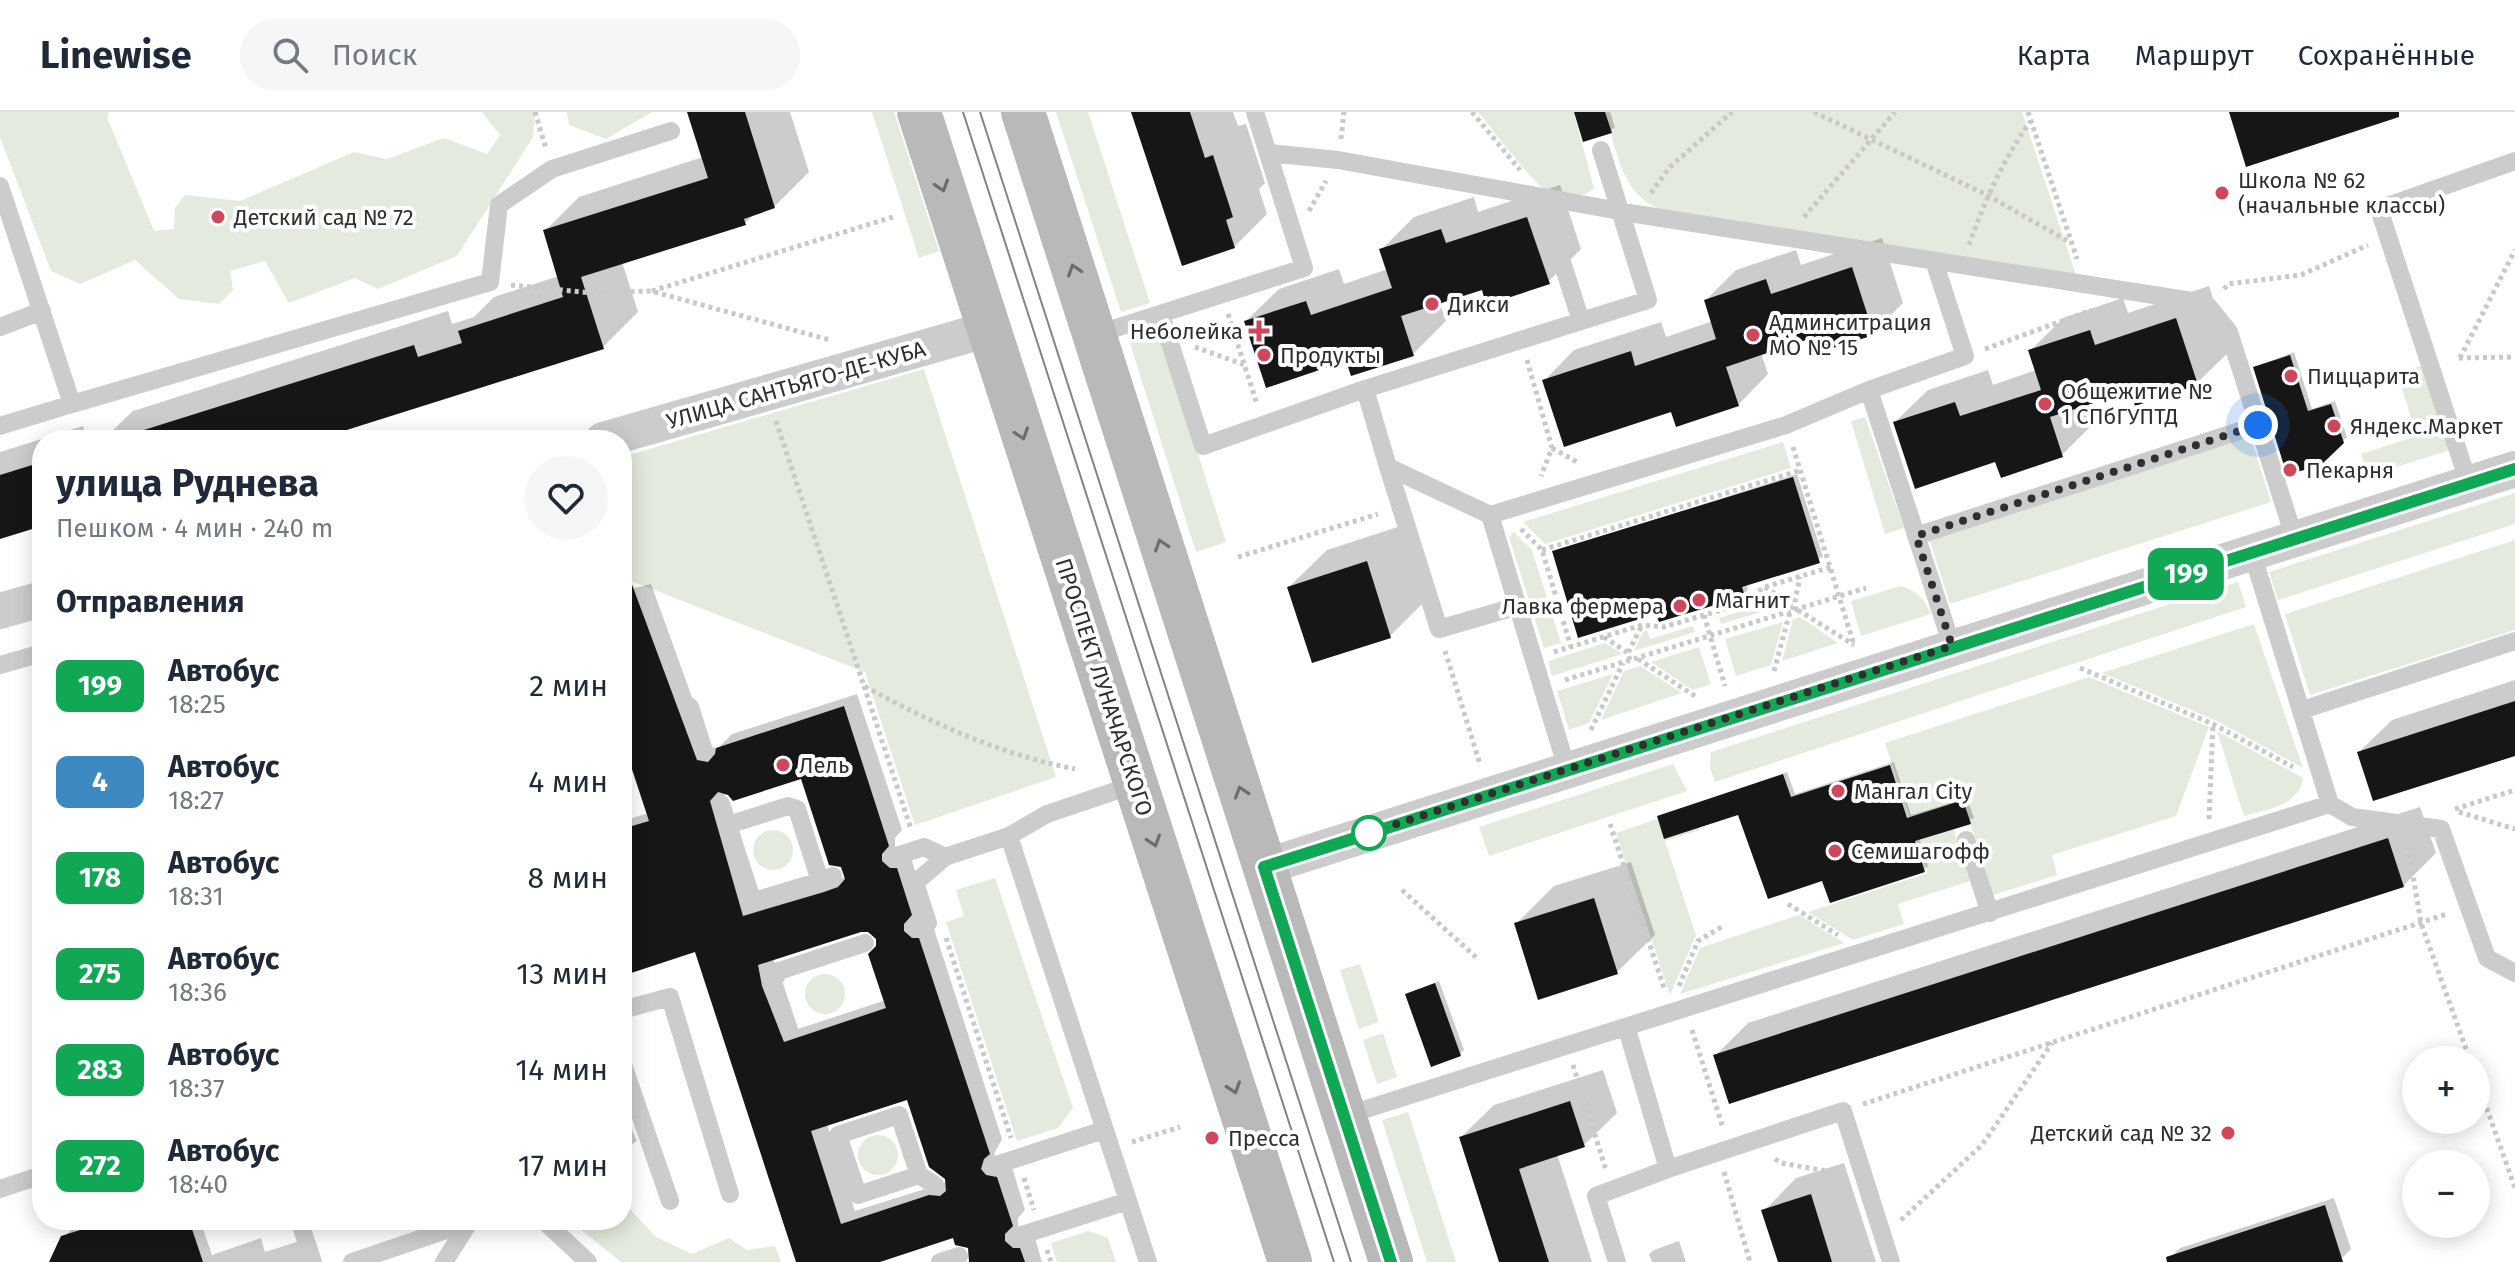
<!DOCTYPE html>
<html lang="ru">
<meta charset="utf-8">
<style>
body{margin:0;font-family:"Fira Sans",sans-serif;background:#f6f6f7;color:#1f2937;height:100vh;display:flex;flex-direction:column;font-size:30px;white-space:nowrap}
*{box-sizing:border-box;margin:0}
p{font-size:26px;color:#747a83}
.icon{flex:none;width:44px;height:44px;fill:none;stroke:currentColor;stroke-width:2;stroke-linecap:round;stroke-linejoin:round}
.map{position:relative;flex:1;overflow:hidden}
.side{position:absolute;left:32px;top:318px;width:600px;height:800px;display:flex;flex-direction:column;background:#fff;border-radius:32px;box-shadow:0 4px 20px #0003}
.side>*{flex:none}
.badge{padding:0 16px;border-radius:12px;font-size:28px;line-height:52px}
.tools{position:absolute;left:2402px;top:934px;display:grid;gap:16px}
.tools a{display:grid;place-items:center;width:88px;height:88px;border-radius:50%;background:#fff;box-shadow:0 4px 20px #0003;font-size:40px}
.you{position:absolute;width:40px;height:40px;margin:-20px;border:6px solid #fff;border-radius:50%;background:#1a73e8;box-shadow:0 0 0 12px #1a73e833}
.map>.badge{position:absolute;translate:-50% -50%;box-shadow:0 0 0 4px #fff}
h2{padding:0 24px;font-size:30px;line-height:72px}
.round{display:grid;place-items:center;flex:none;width:84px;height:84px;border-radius:42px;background:#f6f6f7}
.overview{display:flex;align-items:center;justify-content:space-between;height:136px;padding:0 24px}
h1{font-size:38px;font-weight:700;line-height:60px}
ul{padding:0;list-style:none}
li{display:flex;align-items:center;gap:24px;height:96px;padding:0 24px}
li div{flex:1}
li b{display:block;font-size:30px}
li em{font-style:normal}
li .badge{min-width:88px;font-weight:700;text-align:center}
header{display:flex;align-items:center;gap:48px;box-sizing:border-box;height:112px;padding:0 40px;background:#fff;border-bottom:2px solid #e0e1e3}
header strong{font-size:38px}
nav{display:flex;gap:44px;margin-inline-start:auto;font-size:28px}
.search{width:560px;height:72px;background:#f6f6f7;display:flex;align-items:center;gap:20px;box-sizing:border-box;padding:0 28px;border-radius:44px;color:#747a83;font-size:30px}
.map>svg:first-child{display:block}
.green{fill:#e5eade}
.shadow{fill:#0003;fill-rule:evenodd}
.building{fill:#161616;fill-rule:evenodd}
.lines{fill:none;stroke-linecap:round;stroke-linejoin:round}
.path{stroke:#c9c9c9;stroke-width:5;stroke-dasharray:4 4;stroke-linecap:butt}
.service{stroke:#ccc;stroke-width:18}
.minor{stroke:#ccc;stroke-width:36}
.secondary{stroke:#b9b9b9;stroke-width:44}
.tram{stroke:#848484;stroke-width:2}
.oneway{stroke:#6d6d6d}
.line-casing{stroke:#fff;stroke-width:18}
.line{stroke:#10a855;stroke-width:12}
.walk{stroke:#2f2f2f;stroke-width:8;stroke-dasharray:0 14.4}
.poi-dot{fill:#cf475c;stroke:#fff;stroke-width:3}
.stop-dot{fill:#fff;stroke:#10a855;stroke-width:4}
.labels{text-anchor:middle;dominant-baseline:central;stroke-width:8;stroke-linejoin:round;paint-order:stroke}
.poi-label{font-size:22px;fill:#2f2f2f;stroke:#fff;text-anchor:start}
.street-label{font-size:22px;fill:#2f2f2f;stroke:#fff}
</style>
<header>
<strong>Linewise</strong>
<div class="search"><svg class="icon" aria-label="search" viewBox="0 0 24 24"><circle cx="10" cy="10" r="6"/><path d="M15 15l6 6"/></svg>Поиск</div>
<nav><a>Карта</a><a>Маршрут</a><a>Сохранённые</a></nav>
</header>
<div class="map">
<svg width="2515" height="1150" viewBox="0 0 2515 1150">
<rect width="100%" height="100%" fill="#fff"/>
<path class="green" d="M0,0H109L107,5L154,119L174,117L175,96L185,83L240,89L354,40L387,47L444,26L487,42L500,23L482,0H535L533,25L457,144L378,177L355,166L289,191L265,149L230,159L233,178L219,192L179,187L135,148L80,172L51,159L0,25Z
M567,0H652L606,27L569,13Z
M872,0H894L939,139L919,146Z
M1056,0H1088L1150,191L1121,200Z
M1478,0H1578L1574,2L1594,76C1584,87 1560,84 1546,78C1533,72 1491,15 1478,0Z
M1605,0H2022L2076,163L1662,98C1621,84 1617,38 1605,0Z
M1150,221L1162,229L1226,430L1196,440L1129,228Z
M2423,253L2450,338L2368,364L2361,342L2417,324L2397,261Z
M924,257L1056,665L915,713L865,560L631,469L622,472V345Z
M1865,305L1904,416L1885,422L1851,309Z
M2250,324L2271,390L1950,492L1929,426Z
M1783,330L1791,356L1545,432L1523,410Z
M2515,381V412L2278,488L2269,460Z
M1514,420L1532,438L1561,531L1544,536L1509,425Z
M2515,428V518L2310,583L2285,502Z
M2238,470L2246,495L1715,670L1710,656L1711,640Z
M1901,474C1917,479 1924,486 1931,502L1861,524L1851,489Z
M1767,482L1784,493L1721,512L1719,506L1761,493L1759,484Z
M1800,505L1838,531L1782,549L1793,507Z
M1783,510L1771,553L1736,564L1725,527Z
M2254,512L2303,656L2215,608L2102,561Z
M1693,514L1695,520L1634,539L1643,520L1647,518L1650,527Z
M1605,531L1623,542L1552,564L1548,549Z
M1699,535L1711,572L1693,578L1651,550Z
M1640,554L1682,581L1601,608L1624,559Z
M1613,562L1589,611L1569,618L1557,579Z
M2089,565L2209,615L2176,704L2052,743L2057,763L1993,783L1963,688L1946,694L1970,769L1898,792L1904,812L1853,828L1808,800L1928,761L1885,631Z
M2217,619L2303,666C2299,694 2267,697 2244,704Z
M1673,652L1687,679L1489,744L1479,715Z
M1693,695L1700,718L1665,729L1696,823L1670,883L1616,721Z
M753 738a20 20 0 1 1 40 0a20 20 0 1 1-40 0Z
M995,766L1073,996L1058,1016L1017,1029L946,810L964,804L956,778Z
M1799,803L1844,831L1680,882L1700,836Z
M1360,852L1379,910L1359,917L1340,858Z
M805 882a20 20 0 1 1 40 0a20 20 0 1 1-40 0Z
M1383,921L1397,965L1377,972L1363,928Z
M1408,1000L1456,1150H1457H1427L1382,1008Z
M858 1043a20 20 0 1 1 40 0a20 20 0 1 1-40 0Z
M622,1088L656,1125L692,1142L729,1126L747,1138L775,1134L781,1150H621L569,1108H622Z
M1089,1119L1108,1126L1116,1150H1057L1051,1131Z"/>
<path class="shadow" d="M689,0H790L809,60L774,95L756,101L745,111L622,150L638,200L603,235L308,328H42V412L0,425V340L83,314L87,327L113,318L133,299L448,199L452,212L474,205L494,185L559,164L545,119L579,85L703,45Z
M1134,0H1233L1238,14L1246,12L1265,71L1259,77L1267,102L1234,135Z
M1578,0H1610L1615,15L1610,19Z
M1560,73L1581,137L1548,170L1483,175L1439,189L1446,209L1413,242L1348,247L1246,209L1279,177L1339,157L1344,172L1388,157L1381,138L1414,105L1474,85L1478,100Z
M1882,126L1903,191L1873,221L1808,225L1761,241L1768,262L1738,293L1672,297L1544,269L1574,238L1661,210L1666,225L1713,209L1706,188L1736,158L1796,138L1801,153Z
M2209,174L2230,239L2197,271L2132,276L2088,290L2095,310L2062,343L1997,348L1895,310L1928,278L1988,258L1993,273L2036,258L2030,239L2063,206L2123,186L2128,201Z
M2294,240L2312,297L2335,289L2347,325L2320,351L2255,255Z
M1797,362L1823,445L1746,472L1748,478L1744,482L1657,499L1554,440Z
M1404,413L1428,486L1390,524L1313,549L1289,475L1327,438Z
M651,472L710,635L718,636L732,622L857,582L902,718L895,726V735L910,743L1002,1027L994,1042L1000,1050L1011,1052L1025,1098L1018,1106V1115L1034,1123L1042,1150H971L972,1139L954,1124L874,1150H798L696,838L622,862V709L649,701L622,625V479ZM803,664L846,765L757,791L724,680ZM869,817L878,826L886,888L798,917L773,846ZM909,986L947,1070L855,1099L827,1012Z
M2515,568V641L2359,640L2392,608Z
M1894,650L1911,703L1967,686L1974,706L1919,726L1928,754L1924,758L1824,766L1738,700L1659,705L1787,660L1795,682Z
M2420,695L2436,741L2403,774L1715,944L1748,911Z
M1631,750L1655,823L1617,860L1516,812L1554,774Z
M1439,869L1464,938L1460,942L1408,882Z
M1603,958L1617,1001L1584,1033L1557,1042L1592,1150H1502L1461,1025L1494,993Z
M622,994L637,1029L622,1039Z
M1844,1051L1876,1150H1780L1764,1099L1796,1066Z
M2334,1086L2351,1137L2342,1146L2329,1150H2172L2171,1145L2180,1136Z
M97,1108H200L212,1143L261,1126L265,1140L303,1128L310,1150H59L63,1126L73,1116Z
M1679,1129L1686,1150H1652L1649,1142L1654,1138Z"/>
<path class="building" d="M687,0H745L775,96L744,107L746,113L581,165L604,237L315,328H129L128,323L414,233L418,245L462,231L458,219L563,185L543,118L708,66Z
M1131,0H1190L1205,46L1213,43L1233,105L1226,108L1235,136L1182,154Z
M1574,0H1605L1612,21L1583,30Z
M2229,0H2399V5L2246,55Z
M1527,105L1550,172L1486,193L1482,178L1401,204L1414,244L1351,264L1346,249L1266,276L1244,209L1306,189L1311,203L1392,176L1379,137L1441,117L1446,131Z
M1852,155L1874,223L1811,243L1806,228L1726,255L1739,294L1676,315L1671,300L1564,335L1542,268L1631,239L1635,254L1716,227L1704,188L1766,167L1771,182Z
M2176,206L2198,273L2135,294L2131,279L2050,305L2063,345L2001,366L1995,350L1915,377L1893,310L1955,290L1960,304L2041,278L2028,238L2090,218L2095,233Z
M2290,243L2308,299L2331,292L2344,331L2321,353L2287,363L2253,255Z
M42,350V414L0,427V363Z
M1793,365L1820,451L1742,475L1745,484L1659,510L1656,502L1578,526L1552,439Z
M1367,449L1391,526L1312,551L1287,475Z
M624,451L697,648L708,650L715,642L716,636L844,594L889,734L882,742V749L890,756H897L912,803L904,812V819L912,826H919L990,1042L984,1047L981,1057L986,1063L997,1065L1013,1114L1005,1122V1129L1013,1136H1020L1025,1150H969L968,1136L955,1133L953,1126L880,1150H796L695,840L622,864V717L649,709L622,627ZM801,667L829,753L841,755L845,767L838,775L824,780L743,804L710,689L718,680L728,683L733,689ZM861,820H868L876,827V834L868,842L886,896L784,930L762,874L758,853ZM907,988L929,1055L945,1067L946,1079L940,1084L929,1083L841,1112L811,1019Z
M2515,589V644L2373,689L2357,640Z
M1890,653L1907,706L1963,688L1971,712L1915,729L1925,760L1830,791L1822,769L1768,787L1738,703L1664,727L1657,704L1783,662L1791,685Z
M2388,726L2404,775L1729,992L1713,943Z
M1594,786L1618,862L1538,888L1514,811Z
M1435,871L1461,944L1431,955L1405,882Z
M1570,989L1585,1035L1519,1057L1549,1150H1499L1459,1025Z
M1811,1082L1832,1150H1778L1761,1098Z
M2325,1093L2343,1150H2167L2166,1145Z
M112,1108H189L203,1150H49L61,1124Z"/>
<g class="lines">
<path class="path" d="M535,0L546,37
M1472,0L1520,58
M1814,0L1987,83L2071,131
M2028,0L2077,147
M1341,27L1344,0
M1651,81L1669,56L1732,0
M1309,99L1326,69
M1804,105L1895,0
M1969,133C1985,88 2003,48 2030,10
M511,173L592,181L651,179L830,228
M2224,177L2228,172L2301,163L2368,133
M652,179L893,105
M1228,202L1257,292
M1195,235L1245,253
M1985,237L2092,198
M2459,246L2515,245
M2460,246L2515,138
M1527,248L1552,336L1541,364
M776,309L864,574C934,612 996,641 1075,657
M1793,335L1854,533
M1552,336L1579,351
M1521,417L1542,438L1571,535
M1542,438L1801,358
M1238,445L1378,402
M1765,475L1792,494
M1793,498L1800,465
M1798,498L1854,533
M1704,503L1725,574
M1604,525L1628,541
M1445,539L1480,652
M1554,540L1642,513L1664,515L1738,493L1765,475L1831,455
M1638,547L1695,584
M1630,548L1628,541L1642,513
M2080,556L2213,612L2293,655
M1774,559L1790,500
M1565,568L1866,476
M864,574L911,717
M1591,618L1623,551
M2455,697L2515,678
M2459,700L2515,717
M2209,707L2213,612
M1610,712L1665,879
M2408,734L2421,811L2470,948
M1402,778L1478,847
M1788,792L1838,823
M946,826L1011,1026
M1679,874L1698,829L1725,813
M1692,918L1723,1016
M1573,953L1606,1058
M2476,966L2515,1076
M1863,992L2447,802
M1132,1030L1180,1015
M1775,1047L1781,1051L1838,1061
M1724,1060L1750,1150
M1024,1066L1034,1098
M1901,1108L1982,1033L2052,931
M1047,1138L1051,1150"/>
<path class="service" d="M1269,41L1338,48L1636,102L2192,189L2208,194L2229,220L2295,428
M0,74L72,292L0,314
M1553,122L1581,209
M1161,203L1203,334L1365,277L1648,188L1601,38
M0,215L42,199
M1094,223L1304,156L1255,0
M1365,277L1388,355L1490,403L1786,313L1869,278L1965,244L1934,149
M1869,278L1952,534
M72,292L490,170L499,93L552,57L671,19
M1388,355L1439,517L1518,494
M2469,372L2379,97L2515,49
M1490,403L1567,657
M1916,424L2258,313
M0,553L42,541
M690,595L704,639
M2302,598L2515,529
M721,692L751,784L758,788L820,769
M2330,692L2352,705L2441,717L2487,846L2515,861
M728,713L788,694L797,697L820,769L833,764
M1009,724L1148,1150
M1966,728L1990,801
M893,745L924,735L945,745
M915,815L928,811L915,771L945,745L1009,724L1047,702L1136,672
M622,898L670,885L730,1082
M789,918L773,870L779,859L865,831
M622,950L670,1089
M1344,1004L2330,692L2252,441
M993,1054L1104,1018
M1668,1057L1843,999L1891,1150
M919,1063L858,1083L838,1023L899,1003L919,1063L935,1073
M0,1077L42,1063
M299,1108L313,1150
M543,1108L588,1150
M1016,1125L1128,1089
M352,1150L467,1111
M444,1150L470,1109
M940,1150L959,1144
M1617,1150L1596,1084L1668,1057L1627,917"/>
<path class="minor" d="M603,328L989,217
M0,499L42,487
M1264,755L2515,357"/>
<path class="secondary" d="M919,0L1290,1150
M1023,0L1391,1150"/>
<path class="tram" d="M963,0L1334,1150
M980,0L1351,1150"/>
</g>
<defs><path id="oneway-chevron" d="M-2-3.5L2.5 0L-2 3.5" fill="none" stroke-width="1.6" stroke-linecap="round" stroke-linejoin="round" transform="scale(2)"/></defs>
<g class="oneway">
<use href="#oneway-chevron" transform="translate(942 74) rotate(72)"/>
<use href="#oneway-chevron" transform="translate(1074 158) rotate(-108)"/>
<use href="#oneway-chevron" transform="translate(1022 322) rotate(72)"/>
<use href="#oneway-chevron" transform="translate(1161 433) rotate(-108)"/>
<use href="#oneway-chevron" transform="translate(1241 680) rotate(-108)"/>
<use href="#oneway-chevron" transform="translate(1154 729) rotate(72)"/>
<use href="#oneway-chevron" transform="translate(1234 976) rotate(72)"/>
</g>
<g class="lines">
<defs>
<path id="line" d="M1391,1150L1264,755L2515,357"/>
</defs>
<use href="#line" class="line-casing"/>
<use href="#line" class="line"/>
<path class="walk" d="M1369,721L1362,723L1952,534L1916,424L2258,313"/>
</g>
<g class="poi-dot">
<circle cx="2222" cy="81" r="8"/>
<circle cx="218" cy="105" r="8"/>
<circle cx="1432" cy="192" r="8"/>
<path d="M1255 207h8v8h8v8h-8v8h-8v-8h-8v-8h8z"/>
<circle cx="1753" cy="223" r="8"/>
<circle cx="1264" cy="243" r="8"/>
<circle cx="2291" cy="264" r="8"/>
<circle cx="2045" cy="292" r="8"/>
<circle cx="2334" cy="314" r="8"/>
<circle cx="2290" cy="358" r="8"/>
<circle cx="1699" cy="488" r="8"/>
<circle cx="1680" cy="494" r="8"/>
<circle cx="783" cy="653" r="8"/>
<circle cx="1838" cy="679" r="8"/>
<circle cx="1835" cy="739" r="8"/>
<circle cx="2228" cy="1021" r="8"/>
<circle cx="1212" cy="1026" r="8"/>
</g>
<circle class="stop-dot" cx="1369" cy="721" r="16"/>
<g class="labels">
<g class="poi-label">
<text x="2238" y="68">Школа № 62<tspan x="2238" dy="25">(начальные классы)</tspan></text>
<text x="234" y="105">Детский сад № 72</text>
<text x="1448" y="192">Дикси</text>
<text x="1769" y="210">Админситрация<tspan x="1769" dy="25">МО № 15</tspan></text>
<text x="1243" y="219" text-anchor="end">Неболейка</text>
<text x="1280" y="243">Продукты</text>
<text x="2307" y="264">Пиццарита</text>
<text x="2061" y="279">Общежитие №<tspan x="2061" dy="25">1 СПбГУПТД</tspan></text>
<text x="2350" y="314">Яндекс.Маркет</text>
<text x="2306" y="358">Пекарня</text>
<text x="1715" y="488">Магнит</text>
<text x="1664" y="494" text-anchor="end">Лавка фермера</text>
<text x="799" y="653">Лель</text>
<text x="1854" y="679">Мангал City</text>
<text x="1851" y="739">Семишагофф</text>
<text x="2212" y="1021" text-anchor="end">Детский сад № 32</text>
<text x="1228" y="1026">Пресса</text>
</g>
<g class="street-label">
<text transform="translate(796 273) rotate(-16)">УЛИЦА САНТЬЯГО-ДЕ-КУБА</text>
<text transform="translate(1104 575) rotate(72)">ПРОСПЕКТ ЛУНАЧАРСКОГО</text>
</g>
</g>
</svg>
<div class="tools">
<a>+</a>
<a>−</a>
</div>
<div class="you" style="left:2258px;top:313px"></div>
<b class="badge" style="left:2186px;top:462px;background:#10a855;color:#fff">199</b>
<section class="side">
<div class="overview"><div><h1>улица Руднева</h1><p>Пешком · 4 мин · 240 m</p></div><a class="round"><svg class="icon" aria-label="heart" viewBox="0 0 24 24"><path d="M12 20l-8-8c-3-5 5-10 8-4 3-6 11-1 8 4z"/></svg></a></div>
<h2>Отправления</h2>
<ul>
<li><span class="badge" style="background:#10a855;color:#fff">199</span><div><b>Автобус</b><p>18:25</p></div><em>2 мин</em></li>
<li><span class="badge" style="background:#3d8ac2;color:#fff">4</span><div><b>Автобус</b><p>18:27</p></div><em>4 мин</em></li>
<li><span class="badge" style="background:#10a855;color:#fff">178</span><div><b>Автобус</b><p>18:31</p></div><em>8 мин</em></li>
<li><span class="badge" style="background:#10a855;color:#fff">275</span><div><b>Автобус</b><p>18:36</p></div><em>13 мин</em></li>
<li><span class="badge" style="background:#10a855;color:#fff">283</span><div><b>Автобус</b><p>18:37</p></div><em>14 мин</em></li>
<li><span class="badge" style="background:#10a855;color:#fff">272</span><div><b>Автобус</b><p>18:40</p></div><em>17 мин</em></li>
</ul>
</section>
</div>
